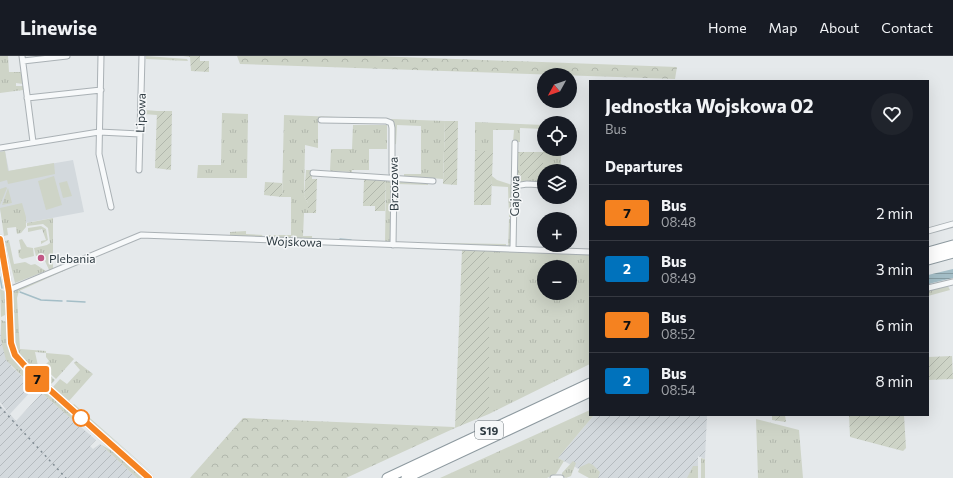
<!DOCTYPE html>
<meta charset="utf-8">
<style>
body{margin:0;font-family:Commissioner,sans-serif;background:#20242c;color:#f1f3f6;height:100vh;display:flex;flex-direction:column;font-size:15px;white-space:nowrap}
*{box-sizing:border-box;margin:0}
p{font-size:13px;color:#9ea1a6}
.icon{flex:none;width:22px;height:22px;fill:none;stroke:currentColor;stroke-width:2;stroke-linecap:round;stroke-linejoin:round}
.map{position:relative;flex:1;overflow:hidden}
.panel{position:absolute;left:589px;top:24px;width:340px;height:336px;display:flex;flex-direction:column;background:#171b24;border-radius:0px;box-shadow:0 4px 16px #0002}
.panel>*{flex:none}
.badge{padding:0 8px;border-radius:3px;font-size:14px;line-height:26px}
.needle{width:26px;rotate:230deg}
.buttons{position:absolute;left:537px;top:12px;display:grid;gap:8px}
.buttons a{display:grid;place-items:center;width:40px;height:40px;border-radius:50%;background:#171b24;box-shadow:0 4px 16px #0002;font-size:20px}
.map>.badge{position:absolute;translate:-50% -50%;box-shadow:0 0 0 2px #fff}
h2{padding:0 16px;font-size:15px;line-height:36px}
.round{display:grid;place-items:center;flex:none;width:42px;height:42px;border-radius:21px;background:#20242c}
.head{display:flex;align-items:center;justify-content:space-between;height:68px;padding:0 16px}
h1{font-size:19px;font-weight:700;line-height:30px}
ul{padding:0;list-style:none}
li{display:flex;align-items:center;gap:12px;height:56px;padding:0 16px;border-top:1px solid #363941}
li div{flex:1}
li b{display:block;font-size:15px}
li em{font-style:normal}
li .badge{min-width:44px;font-weight:700;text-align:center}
header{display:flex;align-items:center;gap:24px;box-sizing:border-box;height:56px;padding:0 20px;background:#171b24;border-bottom:1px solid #363941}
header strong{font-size:19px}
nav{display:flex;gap:22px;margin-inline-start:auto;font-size:14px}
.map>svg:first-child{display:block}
.built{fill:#d3d9dd}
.industrial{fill:url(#industrial-furrows)}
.grass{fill:url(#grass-tufts);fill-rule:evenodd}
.forest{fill:url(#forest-crowns)}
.park{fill:#ced4c7}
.garden{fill:url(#garden-furrows)}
.water{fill:url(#water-rules)}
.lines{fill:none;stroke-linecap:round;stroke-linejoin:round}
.stream{stroke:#a4bec7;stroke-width:1.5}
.street-casing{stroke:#aab1b5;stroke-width:7}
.secondary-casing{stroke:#aab1b5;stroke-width:9}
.highway-casing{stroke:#8e9aa0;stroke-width:11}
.street{stroke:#f7f9fa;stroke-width:5}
.secondary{stroke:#fff;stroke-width:7}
.highway{stroke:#fff;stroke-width:9}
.rail{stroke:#808c93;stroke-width:1.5;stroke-dasharray:2 4;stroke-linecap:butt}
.line-casing{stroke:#fff;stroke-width:9}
.line{stroke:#f58220;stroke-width:6}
.poi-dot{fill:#c25884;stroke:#f5f7f8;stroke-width:1.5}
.stop-dot{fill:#fff;stroke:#f58220;stroke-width:2}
.labels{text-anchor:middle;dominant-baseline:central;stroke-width:3;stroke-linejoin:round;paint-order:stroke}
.shield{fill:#f5f7f8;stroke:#6a7379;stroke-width:1}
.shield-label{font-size:11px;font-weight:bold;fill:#2e3b42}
.street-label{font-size:12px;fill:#2e3b42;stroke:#f5f7f8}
.poi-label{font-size:12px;fill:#2e3b42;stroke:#f5f7f8;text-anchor:start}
</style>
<header>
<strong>Linewise</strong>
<nav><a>Home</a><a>Map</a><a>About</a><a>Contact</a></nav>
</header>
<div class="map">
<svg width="953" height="422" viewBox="0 0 953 422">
<defs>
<pattern id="industrial-furrows" width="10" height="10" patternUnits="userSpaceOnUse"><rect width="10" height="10" fill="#d3d9dd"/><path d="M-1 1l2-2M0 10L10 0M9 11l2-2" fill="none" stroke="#b5bbbf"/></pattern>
<pattern id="grass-tufts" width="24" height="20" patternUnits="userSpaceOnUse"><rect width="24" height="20" fill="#ced4c7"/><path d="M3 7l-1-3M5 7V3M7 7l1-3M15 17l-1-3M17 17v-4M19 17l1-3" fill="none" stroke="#b1b7ac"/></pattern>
<pattern id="forest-crowns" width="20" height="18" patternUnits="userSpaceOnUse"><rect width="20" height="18" fill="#ced4c7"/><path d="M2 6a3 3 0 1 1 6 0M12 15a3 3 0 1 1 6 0" fill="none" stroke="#b1b7ac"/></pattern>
<pattern id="garden-furrows" width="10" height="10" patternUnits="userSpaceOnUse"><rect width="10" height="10" fill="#ced4c7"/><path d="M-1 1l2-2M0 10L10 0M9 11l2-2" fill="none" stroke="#b1b7ac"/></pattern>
<pattern id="water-rules" width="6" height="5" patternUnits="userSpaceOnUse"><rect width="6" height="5" fill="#a4bec7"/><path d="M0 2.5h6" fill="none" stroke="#869ca3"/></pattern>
</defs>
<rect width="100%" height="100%" fill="#e5e9eb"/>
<path class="built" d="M5,95L9,115L73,104L84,156L4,171L0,153V96Z"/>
<path class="industrial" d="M0,269L1,285L11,310L34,332L10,358L16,365L42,337L96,384L90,390L93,393L100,388L137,422H0V349L9,358L0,346Z
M594,359H707L705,403L698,400V422H596L558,402Z"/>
<path class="grass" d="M0,0H10H8L9,16H21L23,28L16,27V30H23V34L0,37Z
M146,0L187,3L188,5L146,3Z
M144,41H145V54L157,55V59L143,58Z
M222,57L248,58L247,122H197L198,109H221Z
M284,59L445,65L443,123L404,120V118H421V70L397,69L396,88L393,89L389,64L318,63V92L305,89L304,140L308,147V157H304L303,180H312V184H294V179L291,180V184L269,182L268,179H291V141H282Z
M475,66L544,69V93H561V115H544V128L516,127L517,96H520V122H543V73L520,72V86H513L514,74H493V95H475Z
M353,69H387V93H369V114H352V116L330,115L331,93H352Z
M492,120L497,124L512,129V161H509L508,131L492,130Z
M386,124L392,127L391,186H385Z
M396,125L428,126V129L397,128L396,140Z
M6,131L7,132L0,149V133Z
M8,132L12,147L2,149Z
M22,147L26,161V171L21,177L17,178L16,171L7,172L8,179L4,180L0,152Z
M53,162V212L56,213L50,216L45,205L46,204L44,198L36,200L34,192L47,189L50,187L48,172L43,168L27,170V167Z
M509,163L513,164L511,190L508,191Z
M41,170L46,173L48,184L41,188V185L46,184L42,173L28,176V172Z
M246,175V178L263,179L257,183L230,181V176Z
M22,183L27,191L33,192L34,200L22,203L19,201L18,194L21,193L19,184Z
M9,184L14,208L25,206L31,209L35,208L46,215L15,227L5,185Z
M444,187L506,188V192L444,190Z
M489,195L590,198V308L489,358ZM544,211H570V237H544Z
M88,204L19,235L17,242L20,293L46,295V297L35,296L38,310L34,314L24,305L16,292L13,236L17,232Z
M948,230L950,234L928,240V235Z
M0,233L6,236L7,258L1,261Z
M1,264L7,266L8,289L13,301L37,327L38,331L33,337L31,336L34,332L6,304L1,285Z
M46,297L69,299L74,303L56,323L43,311L49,305L46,301Z
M76,305L93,318L69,345L53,331L60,323L67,328L80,314L74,307Z
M42,312L55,324L50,329L37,317Z
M42,337C55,338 68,356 77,365L75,366Z
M74,348L158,422L73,349Z
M590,354V359H594L558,402L564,405L556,418L547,422H440Z
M756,363L799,374L803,422H758Z
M100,388L121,400L146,422H137Z
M701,402L705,403V422H701Z
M573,405L576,407L571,420L566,422L562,420V417Z
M589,407L593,409L600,416L598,422H589L578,416L580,411Z
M693,410H698V422H687Z"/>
<path class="forest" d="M237,0H374L677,11L675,23L240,8Z
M243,362L454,371L455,372L346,422H190Z"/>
<path class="park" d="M5,95L8,115L54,107L55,118L8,128L7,124L0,126V96Z
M54,120L62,149L46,154L38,125Z
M67,125L72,140L63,142L59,127Z"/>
<path class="garden" d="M183,0H200V5H209V16L191,15L190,1Z
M157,55H172L171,114L155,112Z
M445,65H458L457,129L443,128Z
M475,95H493L491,149H474Z
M520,96H543V122H520Z
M306,114H312V123H317L316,157H308V147L304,140Z
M364,124H386L385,155H375V150H363Z
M265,126L282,127V141L264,139Z
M462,194L489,195V358L455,372Z
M952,300L953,323L928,324V301Z
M772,359H785L786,366L772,364Z
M849,359H904L906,392L903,395L850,381Z"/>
<path class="water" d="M953,213V222L928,228V219Z"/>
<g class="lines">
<path class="stream" d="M340,183L351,184
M0,221L2,232
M20,236L41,244L62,245
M67,245L85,246"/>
<defs>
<path id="street" d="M22,0L33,86
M101,0L99,98L111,151
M23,5L67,0
M27,42L101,34
M321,64L386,65L391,67L392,72V117L394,123L393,189
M0,92L99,76L140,78
M139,114L142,0
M313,117L433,125
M514,130L527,128L544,129
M928,175L953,168
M513,193L515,87
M928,232L953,226
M9,234L141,179L590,196
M553,422H561"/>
<path id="secondary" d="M0,183L9,236L11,287L15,299L33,319L149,422"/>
<path id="highway" d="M928,196L953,189
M928,204L953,197
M387,422L590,327
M406,422L590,336"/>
</defs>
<use href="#street" class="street-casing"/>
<use href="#secondary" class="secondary-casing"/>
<use href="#highway" class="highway-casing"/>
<use href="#street" class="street"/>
<use href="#secondary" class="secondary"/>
<use href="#highway" class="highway"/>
<path class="rail" d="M0,351L66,422"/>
</g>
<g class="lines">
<defs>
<path id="line" d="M0,183L9,236L11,287L15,299L33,319L149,422"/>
</defs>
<use href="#line" class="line-casing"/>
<use href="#line" class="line"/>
</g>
<circle class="poi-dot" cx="41" cy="202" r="4"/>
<circle class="stop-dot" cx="81" cy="362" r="8"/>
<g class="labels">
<rect class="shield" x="475" y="365" width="28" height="18" rx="3"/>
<g class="shield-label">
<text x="489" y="374">S19</text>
</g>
<g class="street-label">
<text transform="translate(140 57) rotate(-88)">Lipowa</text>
<text transform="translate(393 128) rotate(-91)">Brzozowa</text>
<text transform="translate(514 140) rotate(-89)">Gajowa</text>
<text transform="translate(294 185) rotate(2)">Wojskowa</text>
</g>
<g class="poi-label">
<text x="49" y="202">Plebania</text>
</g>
</g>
</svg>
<div class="buttons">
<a><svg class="needle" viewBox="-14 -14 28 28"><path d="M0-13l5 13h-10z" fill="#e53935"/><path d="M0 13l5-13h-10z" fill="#9ea1a6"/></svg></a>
<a><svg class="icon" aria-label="locate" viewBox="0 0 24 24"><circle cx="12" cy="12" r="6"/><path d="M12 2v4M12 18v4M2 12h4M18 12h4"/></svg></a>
<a><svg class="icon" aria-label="layers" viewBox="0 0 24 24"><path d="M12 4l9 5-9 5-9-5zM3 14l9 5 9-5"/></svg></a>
<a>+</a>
<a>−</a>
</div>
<b class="badge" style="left:37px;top:323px;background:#f58220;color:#111">7</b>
<section class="panel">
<div class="head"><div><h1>Jednostka Wojskowa 02</h1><p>Bus</p></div><a class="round"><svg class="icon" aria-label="heart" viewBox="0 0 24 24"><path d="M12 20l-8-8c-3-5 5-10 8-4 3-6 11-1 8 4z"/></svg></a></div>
<h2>Departures</h2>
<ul>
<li><span class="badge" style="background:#f58220;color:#111">7</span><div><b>Bus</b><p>08:48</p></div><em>2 min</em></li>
<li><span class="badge" style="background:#0072bc;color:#fff">2</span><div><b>Bus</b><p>08:49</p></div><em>3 min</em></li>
<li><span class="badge" style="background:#f58220;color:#111">7</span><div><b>Bus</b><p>08:52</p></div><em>6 min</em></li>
<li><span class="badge" style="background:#0072bc;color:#fff">2</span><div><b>Bus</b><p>08:54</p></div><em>8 min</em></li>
</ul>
</section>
</div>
